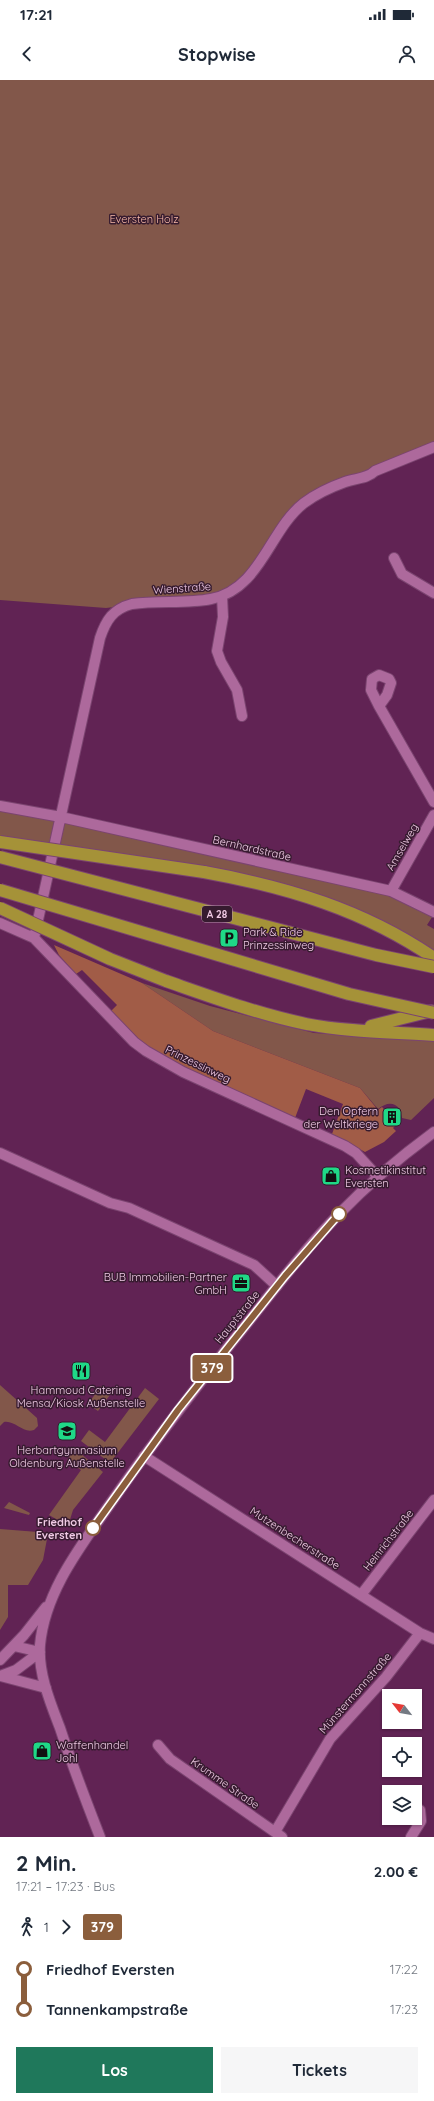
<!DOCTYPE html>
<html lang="de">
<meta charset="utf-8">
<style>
body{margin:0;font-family:Quicksand,sans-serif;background:#f6f6f7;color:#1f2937;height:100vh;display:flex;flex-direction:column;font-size:15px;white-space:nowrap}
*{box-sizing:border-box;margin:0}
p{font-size:13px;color:#747a83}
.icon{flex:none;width:22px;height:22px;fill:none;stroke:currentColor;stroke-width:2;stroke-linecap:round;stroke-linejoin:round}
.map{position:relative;height:1757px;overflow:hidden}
.sheet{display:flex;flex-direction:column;background:#fff;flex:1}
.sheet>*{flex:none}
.badge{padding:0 8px;border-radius:3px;font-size:14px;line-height:26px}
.needle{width:26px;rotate:301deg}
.controls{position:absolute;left:382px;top:1609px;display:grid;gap:8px}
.controls a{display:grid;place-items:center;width:40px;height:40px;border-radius:0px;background:#fff;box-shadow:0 1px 3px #0004;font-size:20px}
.map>.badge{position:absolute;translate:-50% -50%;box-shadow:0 0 0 2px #fff}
.legs{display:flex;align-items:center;gap:6px;height:44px;padding:0 16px;font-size:13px}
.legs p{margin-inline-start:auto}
.head{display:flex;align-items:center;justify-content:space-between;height:68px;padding:0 16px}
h1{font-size:22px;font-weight:700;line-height:30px}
.action{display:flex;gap:8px;margin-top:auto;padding:8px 16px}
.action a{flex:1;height:46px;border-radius:0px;background:#1f785b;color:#fff;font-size:16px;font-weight:700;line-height:46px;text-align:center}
.action a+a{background:#f6f6f7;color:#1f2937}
ul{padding:0 16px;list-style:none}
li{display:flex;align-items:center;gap:14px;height:40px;font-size:15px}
li i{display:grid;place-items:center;width:6px;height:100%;margin:0 5px;background:currentColor}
li i::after{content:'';width:10px;height:10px;margin:-5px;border:3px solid;border-radius:50%;background:#fff}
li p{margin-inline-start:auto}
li:first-child i{background:linear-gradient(#0000 50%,currentColor 0)}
li:last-child i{background:linear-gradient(currentColor 50%,#0000 0)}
.status{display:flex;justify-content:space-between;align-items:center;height:28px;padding:0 20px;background:#fff;direction:ltr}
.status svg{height:11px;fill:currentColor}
header{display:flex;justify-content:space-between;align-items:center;height:52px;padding:0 16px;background:#fff;font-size:18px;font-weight:700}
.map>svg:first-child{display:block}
.green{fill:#82574a}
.forest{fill:#a15c47}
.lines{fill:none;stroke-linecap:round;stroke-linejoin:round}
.street-casing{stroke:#7b4470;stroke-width:12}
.secondary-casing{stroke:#7b4470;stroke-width:12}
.highway-casing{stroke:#7b4470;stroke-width:14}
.street{stroke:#ad699c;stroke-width:10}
.secondary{stroke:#ad699c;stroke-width:10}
.highway{stroke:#a59238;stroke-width:12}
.highway-bridge-casing{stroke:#7b4470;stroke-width:14;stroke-linecap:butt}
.highway-bridge{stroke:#a59238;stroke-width:12}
.line-1-casing{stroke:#fff;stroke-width:9}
.line-1{stroke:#8b5e3c;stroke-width:6}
.stop-1-dot{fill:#fff;stroke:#8b5e3c;stroke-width:2}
.labels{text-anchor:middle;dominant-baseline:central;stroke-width:3;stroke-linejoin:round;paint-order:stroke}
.shield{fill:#361b2f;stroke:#b896ae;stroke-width:1}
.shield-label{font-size:10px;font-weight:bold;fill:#f0cae5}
.park-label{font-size:11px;fill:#f6b8a6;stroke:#361b2f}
.street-label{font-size:11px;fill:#f0cae5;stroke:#361b2f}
.poi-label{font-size:11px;fill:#f0cae5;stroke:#361b2f;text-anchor:start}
.stop-label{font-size:11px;font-weight:bold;fill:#f0cae5;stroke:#361b2f;text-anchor:end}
</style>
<div class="status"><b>17:21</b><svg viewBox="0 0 49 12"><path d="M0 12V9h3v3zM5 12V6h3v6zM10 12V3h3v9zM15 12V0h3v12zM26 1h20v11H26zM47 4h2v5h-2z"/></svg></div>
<header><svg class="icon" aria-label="back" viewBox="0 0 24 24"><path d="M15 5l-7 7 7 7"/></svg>Stopwise<svg class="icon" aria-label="person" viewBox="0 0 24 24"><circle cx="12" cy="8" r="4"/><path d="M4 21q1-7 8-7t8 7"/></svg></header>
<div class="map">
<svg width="434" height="1757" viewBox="0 0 434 1757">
<rect width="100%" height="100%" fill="#612354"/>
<path class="green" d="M0,0H434V367L303,423L231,512L106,528L0,520Z
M0,726L391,811L434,834L427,845L434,849V878L303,814L0,758Z
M142,903L210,926L314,953L434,960V1018L411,1040L402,1038L400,1029C393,1021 386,1023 378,1029L360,1008L213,951Z
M0,1305L37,1338L38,1346L34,1350C23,1354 15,1340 4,1342L0,1346Z
M101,1306L113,1311L98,1331L88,1324Z
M145,1308L159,1319L110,1383L81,1361L89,1350L105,1362Z
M75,1369L103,1392L73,1430L68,1446L49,1435L81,1390L67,1380Z
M9,1422L30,1433L29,1435L4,1428Z
M0,1449L38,1452L47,1459L43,1480L28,1505H8V1537L0,1550Z"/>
<path class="forest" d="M54,865L142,903L213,951L360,1008L378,1030L382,1027L397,1044L393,1048L396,1051L384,1062L365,1072L332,1054L343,1024L306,1009L295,1038L168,981L136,960L111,931L117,925L82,890L76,894L59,875Z"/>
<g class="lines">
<defs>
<path id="street" d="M394,478L402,494L434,513
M222,516L223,537L217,571L221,582L237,610L242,636
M379,626L387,615L391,603L389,599L379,595L372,599L371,610L379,626L434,722
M0,726L61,737L391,811L434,832
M391,811L434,735
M0,843L34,858L134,962L146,971L183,992L345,1066L356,1073L377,1096
M34,858L100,558C106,540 113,529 132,524C158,520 186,524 211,519C261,509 269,450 304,423C316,414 331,407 345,402C356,398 367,399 375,391L434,367
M0,1073L110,1123L129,1128L254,1185L277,1206
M144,1376L420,1553L434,1559
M361,1515L434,1420
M158,1665L170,1679L282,1757
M275,1752L330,1659L386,1597L420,1553
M411,1757L421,1741L420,1730"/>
<path id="secondary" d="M14,1566L40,1572
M0,1580L24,1555L46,1527
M0,1596L16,1590L40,1572
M1,1596L46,1608
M100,1757C86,1721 72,1685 60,1648C50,1622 38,1593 40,1565C45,1511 81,1466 110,1424C149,1368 190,1315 232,1262C267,1219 301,1173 340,1133C369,1103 400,1077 434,1052"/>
<path id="highway" d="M204,792C287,807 364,830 434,878
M166,901C212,917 258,934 306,944C348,952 392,952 434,955
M371,946L431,931"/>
</defs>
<use href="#street" class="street-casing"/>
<use href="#secondary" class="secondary-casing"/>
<use href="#highway" class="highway-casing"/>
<use href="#street" class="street"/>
<use href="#secondary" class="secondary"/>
<use href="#highway" class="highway"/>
<defs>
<path id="highway-bridge" d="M0,762L204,792
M0,777L376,875L434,887
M0,810L349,914L434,933
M0,828L110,879L166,901"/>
</defs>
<use href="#highway-bridge" class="highway-bridge-casing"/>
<use href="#highway-bridge" class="highway-bridge"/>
</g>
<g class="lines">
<defs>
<path id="line-1" d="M93,1448L178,1330L285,1196L339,1134"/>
</defs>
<use href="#line-1" class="line-1-casing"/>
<use href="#line-1" class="line-1"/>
</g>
<defs>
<symbol id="parking-square" viewBox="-11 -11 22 22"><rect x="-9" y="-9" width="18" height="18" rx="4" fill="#1fd887" stroke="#361b2f"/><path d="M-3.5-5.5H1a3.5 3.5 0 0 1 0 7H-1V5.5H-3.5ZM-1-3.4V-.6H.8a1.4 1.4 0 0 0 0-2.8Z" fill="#111"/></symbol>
<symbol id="building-square" viewBox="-11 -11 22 22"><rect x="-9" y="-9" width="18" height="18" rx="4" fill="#1fd887" stroke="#361b2f"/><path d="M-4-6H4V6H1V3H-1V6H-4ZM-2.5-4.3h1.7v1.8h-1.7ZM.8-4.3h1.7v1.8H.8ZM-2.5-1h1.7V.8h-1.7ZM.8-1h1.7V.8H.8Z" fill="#111"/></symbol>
<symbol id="shop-square" viewBox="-11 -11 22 22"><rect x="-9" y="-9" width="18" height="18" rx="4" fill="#1fd887" stroke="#361b2f"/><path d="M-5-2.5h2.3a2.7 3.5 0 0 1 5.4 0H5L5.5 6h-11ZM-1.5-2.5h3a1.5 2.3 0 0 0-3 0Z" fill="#111"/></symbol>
<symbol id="office-square" viewBox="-11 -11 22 22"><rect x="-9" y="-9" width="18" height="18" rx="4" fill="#1fd887" stroke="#361b2f"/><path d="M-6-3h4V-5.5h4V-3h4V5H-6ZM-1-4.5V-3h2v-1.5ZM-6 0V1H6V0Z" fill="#111"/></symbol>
<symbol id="restaurant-square" viewBox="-11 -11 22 22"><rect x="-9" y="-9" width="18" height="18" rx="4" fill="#1fd887" stroke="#361b2f"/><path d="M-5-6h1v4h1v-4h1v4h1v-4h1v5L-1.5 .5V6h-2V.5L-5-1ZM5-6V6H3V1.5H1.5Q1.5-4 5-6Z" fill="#111"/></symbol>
<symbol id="school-square" viewBox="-11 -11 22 22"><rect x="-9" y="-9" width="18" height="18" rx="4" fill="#1fd887" stroke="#361b2f"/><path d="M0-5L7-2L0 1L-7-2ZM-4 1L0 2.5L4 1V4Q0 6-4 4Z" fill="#111"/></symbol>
</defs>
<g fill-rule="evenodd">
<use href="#parking-square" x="218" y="847" width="22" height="22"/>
<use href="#building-square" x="381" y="1026" width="22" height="22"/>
<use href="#shop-square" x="320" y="1085" width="22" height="22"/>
<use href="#office-square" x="230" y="1192" width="22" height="22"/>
<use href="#restaurant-square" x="70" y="1280" width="22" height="22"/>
<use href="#school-square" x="56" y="1340" width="22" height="22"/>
<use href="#shop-square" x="31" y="1660" width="22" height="22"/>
</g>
<g class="stop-1-dot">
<circle cx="339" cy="1134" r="7"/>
<circle cx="93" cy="1448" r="7"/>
</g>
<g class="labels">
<rect class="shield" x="202" y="826" width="30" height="16" rx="3"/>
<g class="shield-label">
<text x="217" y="834">A 28</text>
</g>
<g class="park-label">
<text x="144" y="139">Eversten Holz</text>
</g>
<g class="street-label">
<text transform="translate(182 508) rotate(-4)">Wienstraße</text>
<text transform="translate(402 767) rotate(-60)">Amselweg</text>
<text transform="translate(252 768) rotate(13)">Bernhardstraße</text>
<text transform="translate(198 984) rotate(26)">Prinzessinweg</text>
<text transform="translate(237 1237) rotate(-51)">Hauptstraße</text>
<text transform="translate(295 1458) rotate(33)">Mutzenbecherstraße</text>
<text transform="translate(388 1460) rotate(-52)">Heinrichstraße</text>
<text transform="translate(355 1613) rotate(-49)">Münstermannstraße</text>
<text transform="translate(225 1703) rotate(35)">Krumme Straße</text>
</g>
<g class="poi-label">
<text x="243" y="852">Park &amp; Ride<tspan x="243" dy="13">Prinzessinweg</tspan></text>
<text x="378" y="1031" text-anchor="end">Den Opfern<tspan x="378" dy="13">der Weltkriege</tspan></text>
<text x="345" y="1090">Kosmetikinstitut<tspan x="345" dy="13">Eversten</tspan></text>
<text x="227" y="1197" text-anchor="end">BUB Immobilien-Partner<tspan x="227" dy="13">GmbH</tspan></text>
<text x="81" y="1310" text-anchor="middle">Hammoud Catering<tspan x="81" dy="13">Mensa/Kiosk Außenstelle</tspan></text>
<text x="67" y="1370" text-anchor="middle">Herbartgymnasium<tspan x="67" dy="13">Oldenburg Außenstelle</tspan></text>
<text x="56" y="1665">Waffenhandel<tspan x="56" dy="13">Johl</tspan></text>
</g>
<g class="stop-label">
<text x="82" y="1442">Friedhof<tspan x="82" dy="13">Eversten</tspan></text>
</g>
</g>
</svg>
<div class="controls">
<a><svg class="needle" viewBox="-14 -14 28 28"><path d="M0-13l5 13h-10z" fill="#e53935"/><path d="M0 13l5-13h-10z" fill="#747a83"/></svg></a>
<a><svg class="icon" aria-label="locate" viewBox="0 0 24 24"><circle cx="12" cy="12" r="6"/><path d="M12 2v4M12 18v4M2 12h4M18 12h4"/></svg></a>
<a><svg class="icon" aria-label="layers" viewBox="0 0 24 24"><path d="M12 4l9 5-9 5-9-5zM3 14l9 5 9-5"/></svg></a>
</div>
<b class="badge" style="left:212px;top:1288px;background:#8b5e3c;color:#fff">379</b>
</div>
<section class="sheet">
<div class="head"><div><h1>2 Min.</h1><p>17:21 – 17:23 · Bus</p></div><b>2.00 €</b></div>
<div class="legs"><svg class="icon" aria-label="walk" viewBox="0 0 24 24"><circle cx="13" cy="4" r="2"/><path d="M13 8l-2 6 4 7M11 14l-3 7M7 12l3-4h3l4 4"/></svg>1<svg class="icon" aria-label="forward" viewBox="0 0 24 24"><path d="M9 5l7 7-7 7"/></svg><b class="badge" style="background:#8b5e3c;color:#fff">379</b></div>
<ul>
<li><i style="color:#8b5e3c"></i><b>Friedhof Eversten</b><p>17:22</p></li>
<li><i style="color:#8b5e3c"></i><b>Tannenkampstraße</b><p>17:23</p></li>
</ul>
<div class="action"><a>Los</a><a>Tickets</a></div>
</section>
